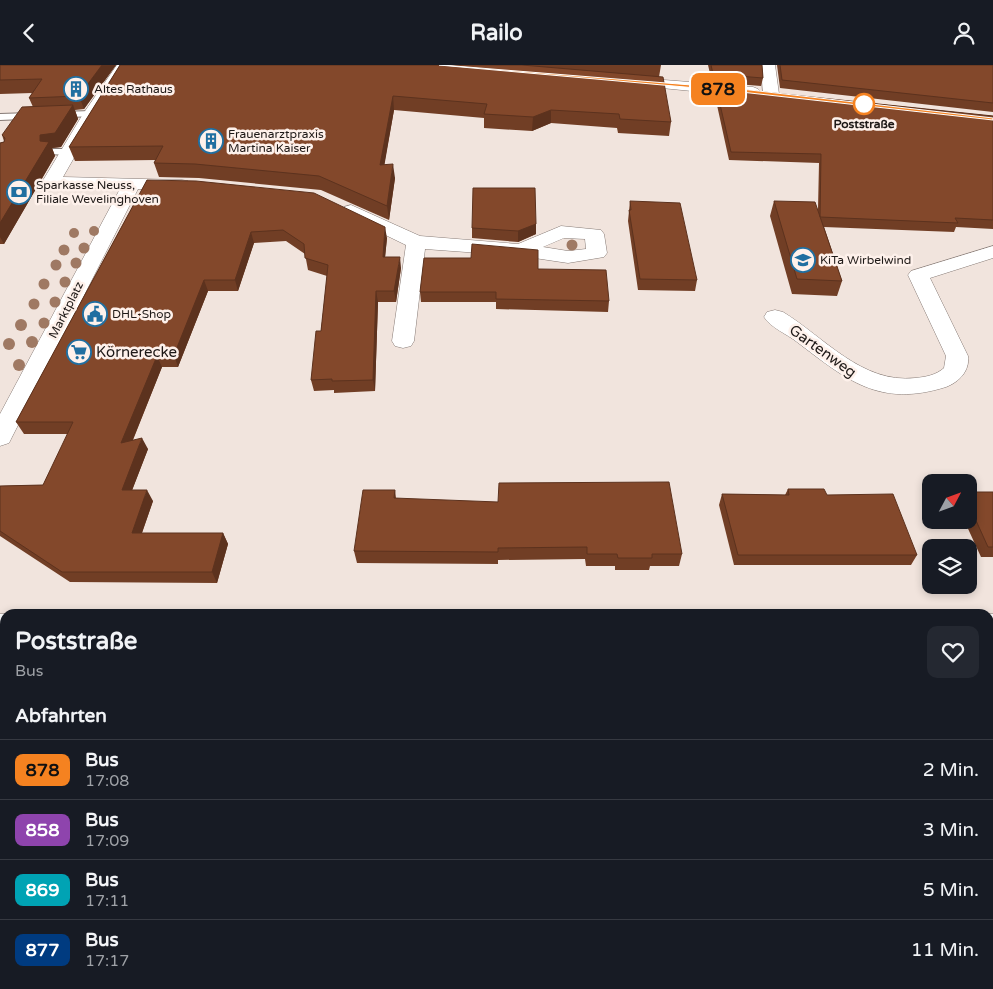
<!DOCTYPE html>
<html lang="de">
<meta charset="utf-8">
<style>
body{margin:0;font-family:"Varela Round",sans-serif;background:#242831;color:#f1f3f6;height:100vh;display:flex;flex-direction:column;font-size:19px;white-space:nowrap}
*{box-sizing:border-box;margin:0}
p{font-size:16px;color:#9ea1a6}
.icon{flex:none;width:28px;height:28px;fill:none;stroke:currentColor;stroke-width:2;stroke-linecap:round;stroke-linejoin:round}
.map{position:relative;flex:1;overflow:hidden}
.panel{position:absolute;left:0px;top:544px;width:994px;height:381px;display:flex;flex-direction:column;background:#171b24;border-radius:15px 15px 0 0;box-shadow:0 2px 8px #0003}
.panel>*{flex:none}
.badge{padding:0 10px;border-radius:8px;font-size:18px;line-height:32px}
.needle{width:32px;rotate:49deg}
.fabs{position:absolute;left:922px;top:409px;display:grid;gap:10px}
.fabs a{display:grid;place-items:center;width:55px;height:55px;border-radius:10px;background:#171b24;box-shadow:0 2px 8px #0003;font-size:25px}
.map>.badge{position:absolute;translate:-50% -50%;box-shadow:0 0 0 2px #fff}
h2{padding:0 15px;font-size:19px;line-height:45px}
.round{display:grid;place-items:center;flex:none;width:52px;height:52px;border-radius:10px;background:#242831}
.overview{display:flex;align-items:center;justify-content:space-between;height:85px;padding:0 15px}
h1{font-size:24px;font-weight:800;line-height:38px}
ul{padding:0;list-style:none}
li{display:flex;align-items:center;gap:15px;height:60px;padding:0 15px;border-top:1px solid #363941}
li div{flex:1}
li b{display:block;font-size:19px}
li em{font-style:normal}
li .badge{min-width:55px;font-weight:700;text-align:center}
header{display:flex;justify-content:space-between;align-items:center;height:65px;padding:0 15px;background:#171b24;font-size:22px;font-weight:800}
.map>svg:first-child{display:block}
.lines{fill:none;stroke-linecap:round;stroke-linejoin:round}
.lane-casing{stroke:#867a75;stroke-width:2}
.street-casing{stroke:#867a75;stroke-width:1}
.secondary-casing{stroke:#867a75;stroke-width:1}
.lane{fill:#fff;fill-rule:evenodd}
.street{fill:#fff;fill-rule:evenodd}
.secondary{fill:#fff;fill-rule:evenodd}
.tree{fill:#9f7963}
.wall{fill:#713e25}
.shaded-wall{fill:#5c321e}
.building{fill:#83482b;stroke:#5c321e}
.line{fill:#f58220;stroke:#fff}
.stop-dot{fill:#fff;stroke:#f58220;stroke-width:2.5}
.labels{text-anchor:middle;dominant-baseline:central;stroke-width:5;stroke-linejoin:round;paint-order:stroke}
.far-poi-label{font-size:12px;fill:#1e1917;stroke:#fef1eb;text-anchor:start}
.far-stop-label{font-size:12px;font-weight:bold;fill:#1e1917;stroke:#fef1eb}
.far-street-label{font-size:12px;fill:#1e1917;stroke:#fef1eb}
.street-label{font-size:15px;fill:#1e1917;stroke:#fef1eb}
.poi-label{font-size:15px;fill:#1e1917;stroke:#fef1eb;text-anchor:start}
</style>
<header><svg class="icon" aria-label="back" viewBox="0 0 24 24"><path d="M15 5l-7 7 7 7"/></svg>Railo<svg class="icon" aria-label="person" viewBox="0 0 24 24"><circle cx="12" cy="8" r="4"/><path d="M4 21q1-7 8-7t8 7"/></svg></header>
<div class="map">
<svg width="993" height="924" viewBox="0 0 993 924">
<rect width="100%" height="100%" fill="#f1e4dd"/>
<g class="lines">
<defs>
<path id="lane" d="M91,46L94,47V51L0,55V49Z
M52,84H69L74,87L69,90L48,89V85Z"/>
<path id="street" d="M117,0H131L99,49L63,112L182,115L188,116L191,120L188,124L182,125L138,124L12,372L9,378L0,381V349L120,124L51,122L45,121L42,117L83,49Z
M761,0H775L779,29L776,32H766L763,29Z
M351,140L420,171L518,179L561,161L601,165L604,169L607,188L604,192L568,198L521,191L425,184L414,276L411,281L403,283L395,281L392,276L406,180L344,150L342,146L344,142ZM564,173L585,174L586,184L568,186L543,182Z
M993,181V193L930,213L968,291C970,306 959,317 946,322C879,343 847,315 797,277C787,269 771,263 764,252L767,247L775,245L783,247C824,272 862,319 915,313C926,312 936,310 944,303L946,291L908,210L911,206Z
M0,549H5V575H0Z
M989,549H993V575H989Z"/>
<path id="secondary" d="M626,12L753,22L758,24L761,27L758,30L753,32L621,19L619,16L621,13Z"/>
</defs>
<use href="#lane" class="lane-casing"/>
<use href="#street" class="street-casing"/>
<use href="#secondary" class="secondary-casing"/>
<use href="#lane" class="lane"/>
<use href="#street" class="street"/>
<use href="#secondary" class="secondary"/>
</g>
<g class="tree">
<circle cx="94" cy="166" r="5"/>
<circle cx="74" cy="168" r="5"/>
<circle cx="572" cy="180" r="5.5"/>
<circle cx="84" cy="183" r="5.5"/>
<circle cx="64" cy="185" r="5.5"/>
<circle cx="76" cy="198" r="5.5"/>
<circle cx="56" cy="200" r="5.5"/>
<circle cx="65" cy="217" r="5.5"/>
<circle cx="44" cy="219" r="5.5"/>
<circle cx="55" cy="237" r="5.5"/>
<circle cx="34" cy="239" r="5.5"/>
<circle cx="44" cy="258" r="5.5"/>
<circle cx="21" cy="260" r="6"/>
<circle cx="32" cy="277" r="6"/>
<circle cx="9" cy="279" r="6"/>
<circle cx="19" cy="300" r="6"/>
</g>
<path class="wall" d="M0,0H116L84,44L75,45L78,54L61,82L52,83L55,91L4,179H0V78L4,77V76L2,70L33,42L29,33L32,28L0,29Z
M120,0H661L659,12L671,57L669,71L618,68L617,63L551,58L532,66L484,63V53L394,45L384,100L395,113L389,155L321,125L199,113L159,112L154,98L155,95L75,96L69,82Z
M708,0H762L763,13L761,21L712,17Z
M777,0H993V47L780,23Z
M716,22L993,51V164L956,162L954,167L824,162L842,216L837,231L792,229L770,151L774,136L818,144L819,98L729,95L715,31Z
M147,115L387,173L385,192L401,203L396,237H378L375,326L334,328V325L314,326L311,315L321,266L327,211L308,205L305,189L286,176L254,178L238,226H208L178,302H162L133,375L148,384L132,425L153,436L142,468H223L228,479L217,518L70,517L0,471V421L43,420L68,369H24L16,357Z
M630,136L697,215L695,226L638,225L628,156Z
M536,159V169L518,177L472,173V163Z
M538,204L609,236L608,247L496,244V237H421L420,227Z
M788,424L827,430L917,490L911,500H734L719,440L722,429L785,430Z
M395,425L396,433L682,489L679,501H650L649,505H615V501H586L585,494L498,495V499L357,498L354,486Z
M969,427H993V492H981L964,455H969Z
M5,605V663H0V606Z
M989,625H993V805H989Z"/>
<path class="shaded-wall" d="M102,0H116L84,44L79,31Z
M393,31L394,45L382,114L380,100Z
M73,40L78,54L61,82L52,83L55,91L4,179L0,172V158L40,76V70Z
M551,45V58L532,66L533,52Z
M393,99L395,113L389,155L387,141Z
M536,159V169L518,177V166Z
M385,162L387,173L384,203L383,192Z
M251,167L254,178L238,226L235,215Z
M400,192L401,203L396,237L394,226Z
M204,215L208,226L178,302L174,290Z
M376,226L378,237L375,326L373,315Z
M157,291L162,302L127,389L121,378Z
M142,373L148,384L128,436L122,425Z
M147,425L153,436L138,479L132,468Z
M223,468L228,479L217,518L212,507Z"/>
<path class="building" d="M0,0H102L79,31L29,33L42,14L0,15Z
M120,0H522L663,12L671,57L620,54L619,49L551,45L533,52L484,49L487,39L393,31L380,100L393,99L387,141L319,111L195,99L154,98L163,81L69,82Z
M711,0H762L763,13L713,9Z
M780,0H993V38L782,15Z
M716,22L993,51V155L955,153L958,158L820,152L821,89L731,87Z
M73,40L55,68L40,70V76L49,77L0,158V78L4,77L5,73L2,70L22,42Z
M147,115L196,116L314,128L385,162L383,192H400L394,226H376L373,315L332,316V314L311,315L316,266H321L328,200L305,193L304,179L283,165L251,167L235,215H204L174,290L157,291L121,378L142,373L122,425H147L132,468H223L212,507H62L0,466V421L43,420L73,357H16Z
M473,123H535L536,159L518,166L472,163Z
M630,136L680,138L697,215L640,214L629,145H631Z
M774,136L815,137L842,216L797,214Z
M472,179L538,185V204L606,205L609,236L496,234V227H420L424,193H471Z
M669,417L682,489H652V493H618L617,489H587V482L498,483V487L354,486L363,425H395L394,433L498,437L499,418Z
M788,424H824L827,430L893,429L917,490H738L722,429L789,430Z
M969,427H993V482H988L969,440Z
M5,605V654H0V606Z
M989,625H993V798H989Z"/>
<path class="line" d="M439,0H442L741,24L993,53V55L741,27Z"/>
<defs>
<symbol id="building-ring" viewBox="-11 -11 22 22"><circle r="9.5" fill="#fef1eb" stroke="#206fa1" stroke-width="1.5"/><path d="M-4-6H4V6H1V3H-1V6H-4ZM-2.5-4.3h1.7v1.8h-1.7ZM.8-4.3h1.7v1.8H.8ZM-2.5-1h1.7V.8h-1.7ZM.8-1h1.7V.8H.8Z" fill="#206fa1"/></symbol>
<symbol id="bank-ring" viewBox="-11 -11 22 22"><circle r="9.5" fill="#fef1eb" stroke="#206fa1" stroke-width="1.5"/><path d="M-6-4H6V4H-6ZM0-2.3a2.3 2.3 0 1 0 0 4.6a2.3 2.3 0 1 0 0-4.6Z" fill="#206fa1"/></symbol>
<symbol id="school-ring" viewBox="-11 -11 22 22"><circle r="9.5" fill="#fef1eb" stroke="#206fa1" stroke-width="1.5"/><path d="M0-5L7-2L0 1L-7-2ZM-4 1L0 2.5L4 1V4Q0 6-4 4Z" fill="#206fa1"/></symbol>
<symbol id="civic-ring" viewBox="-11 -11 22 22"><circle r="9.5" fill="#fef1eb" stroke="#206fa1" stroke-width="1.5"/><path d="M-.6-6.5H3V-4.5H.6V-3L4-1V1h2V6H-6V1h2V-1L-.6-3ZM-1.2 2.5V6h2.4V2.5Z" fill="#206fa1"/></symbol>
<symbol id="supermarket-ring" viewBox="-11 -11 22 22"><circle r="9.5" fill="#fef1eb" stroke="#206fa1" stroke-width="1.5"/><path d="M-6-5.5h2.5l.6 2H6L4.5 2H-2.5L-4.4-4H-6ZM-1.5 3.2a1.3 1.3 0 1 0 .1 0ZM3 3.2a1.3 1.3 0 1 0 .1 0Z" fill="#206fa1"/></symbol>
</defs>
<g fill-rule="evenodd">
<use href="#building-ring" x="62" y="10" width="28" height="28"/>
<use href="#building-ring" x="197" y="62" width="28" height="28"/>
<use href="#bank-ring" x="5" y="113" width="28" height="28"/>
<use href="#school-ring" x="789" y="181" width="28" height="28"/>
<use href="#civic-ring" x="81" y="235" width="28" height="28"/>
<use href="#supermarket-ring" x="65" y="273" width="28" height="28"/>
</g>
<circle class="stop-dot" cx="864" cy="39" r="10"/>
<g class="labels">
<g class="far-poi-label">
<text x="94" y="24">Altes Rathaus</text>
<text x="228" y="69">Frauenarztpraxis<tspan x="228" dy="14">Martina Kaiser</tspan></text>
<text x="36" y="120">Sparkasse Neuss,<tspan x="36" dy="14">Filiale Wevelinghoven</tspan></text>
<text x="820" y="195">KiTa Wirbelwind</text>
<text x="112" y="249">DHL-Shop</text>
</g>
<g class="far-stop-label">
<text x="864" y="59">Poststraße</text>
</g>
<g class="far-street-label">
<text transform="translate(66 245) rotate(-63)">Marktplatz</text>
</g>
<g class="street-label">
<text transform="translate(823 286) rotate(36)">Gartenweg</text>
</g>
<g class="poi-label">
<text x="96" y="287">Körnerecke</text>
</g>
</g>
</svg>
<div class="fabs">
<a><svg class="needle" viewBox="-14 -14 28 28"><path d="M0-13l5 13h-10z" fill="#e53935"/><path d="M0 13l5-13h-10z" fill="#9ea1a6"/></svg></a>
<a><svg class="icon" aria-label="layers" viewBox="0 0 24 24"><path d="M12 4l9 5-9 5-9-5zM3 14l9 5 9-5"/></svg></a>
</div>
<b class="badge" style="left:718px;top:24px;background:#f58220;color:#111">878</b>
<section class="panel">
<div class="overview"><div><h1>Poststraße</h1><p>Bus</p></div><a class="round"><svg class="icon" aria-label="heart" viewBox="0 0 24 24"><path d="M12 20l-8-8c-3-5 5-10 8-4 3-6 11-1 8 4z"/></svg></a></div>
<h2>Abfahrten</h2>
<ul>
<li><span class="badge" style="background:#f58220;color:#111">878</span><div><b>Bus</b><p>17:08</p></div><em>2 Min.</em></li>
<li><span class="badge" style="background:#8e44ad;color:#fff">858</span><div><b>Bus</b><p>17:09</p></div><em>3 Min.</em></li>
<li><span class="badge" style="background:#00a3b4;color:#fff">869</span><div><b>Bus</b><p>17:11</p></div><em>5 Min.</em></li>
<li><span class="badge" style="background:#003b80;color:#fff">877</span><div><b>Bus</b><p>17:17</p></div><em>11 Min.</em></li>
</ul>
</section>
</div>
